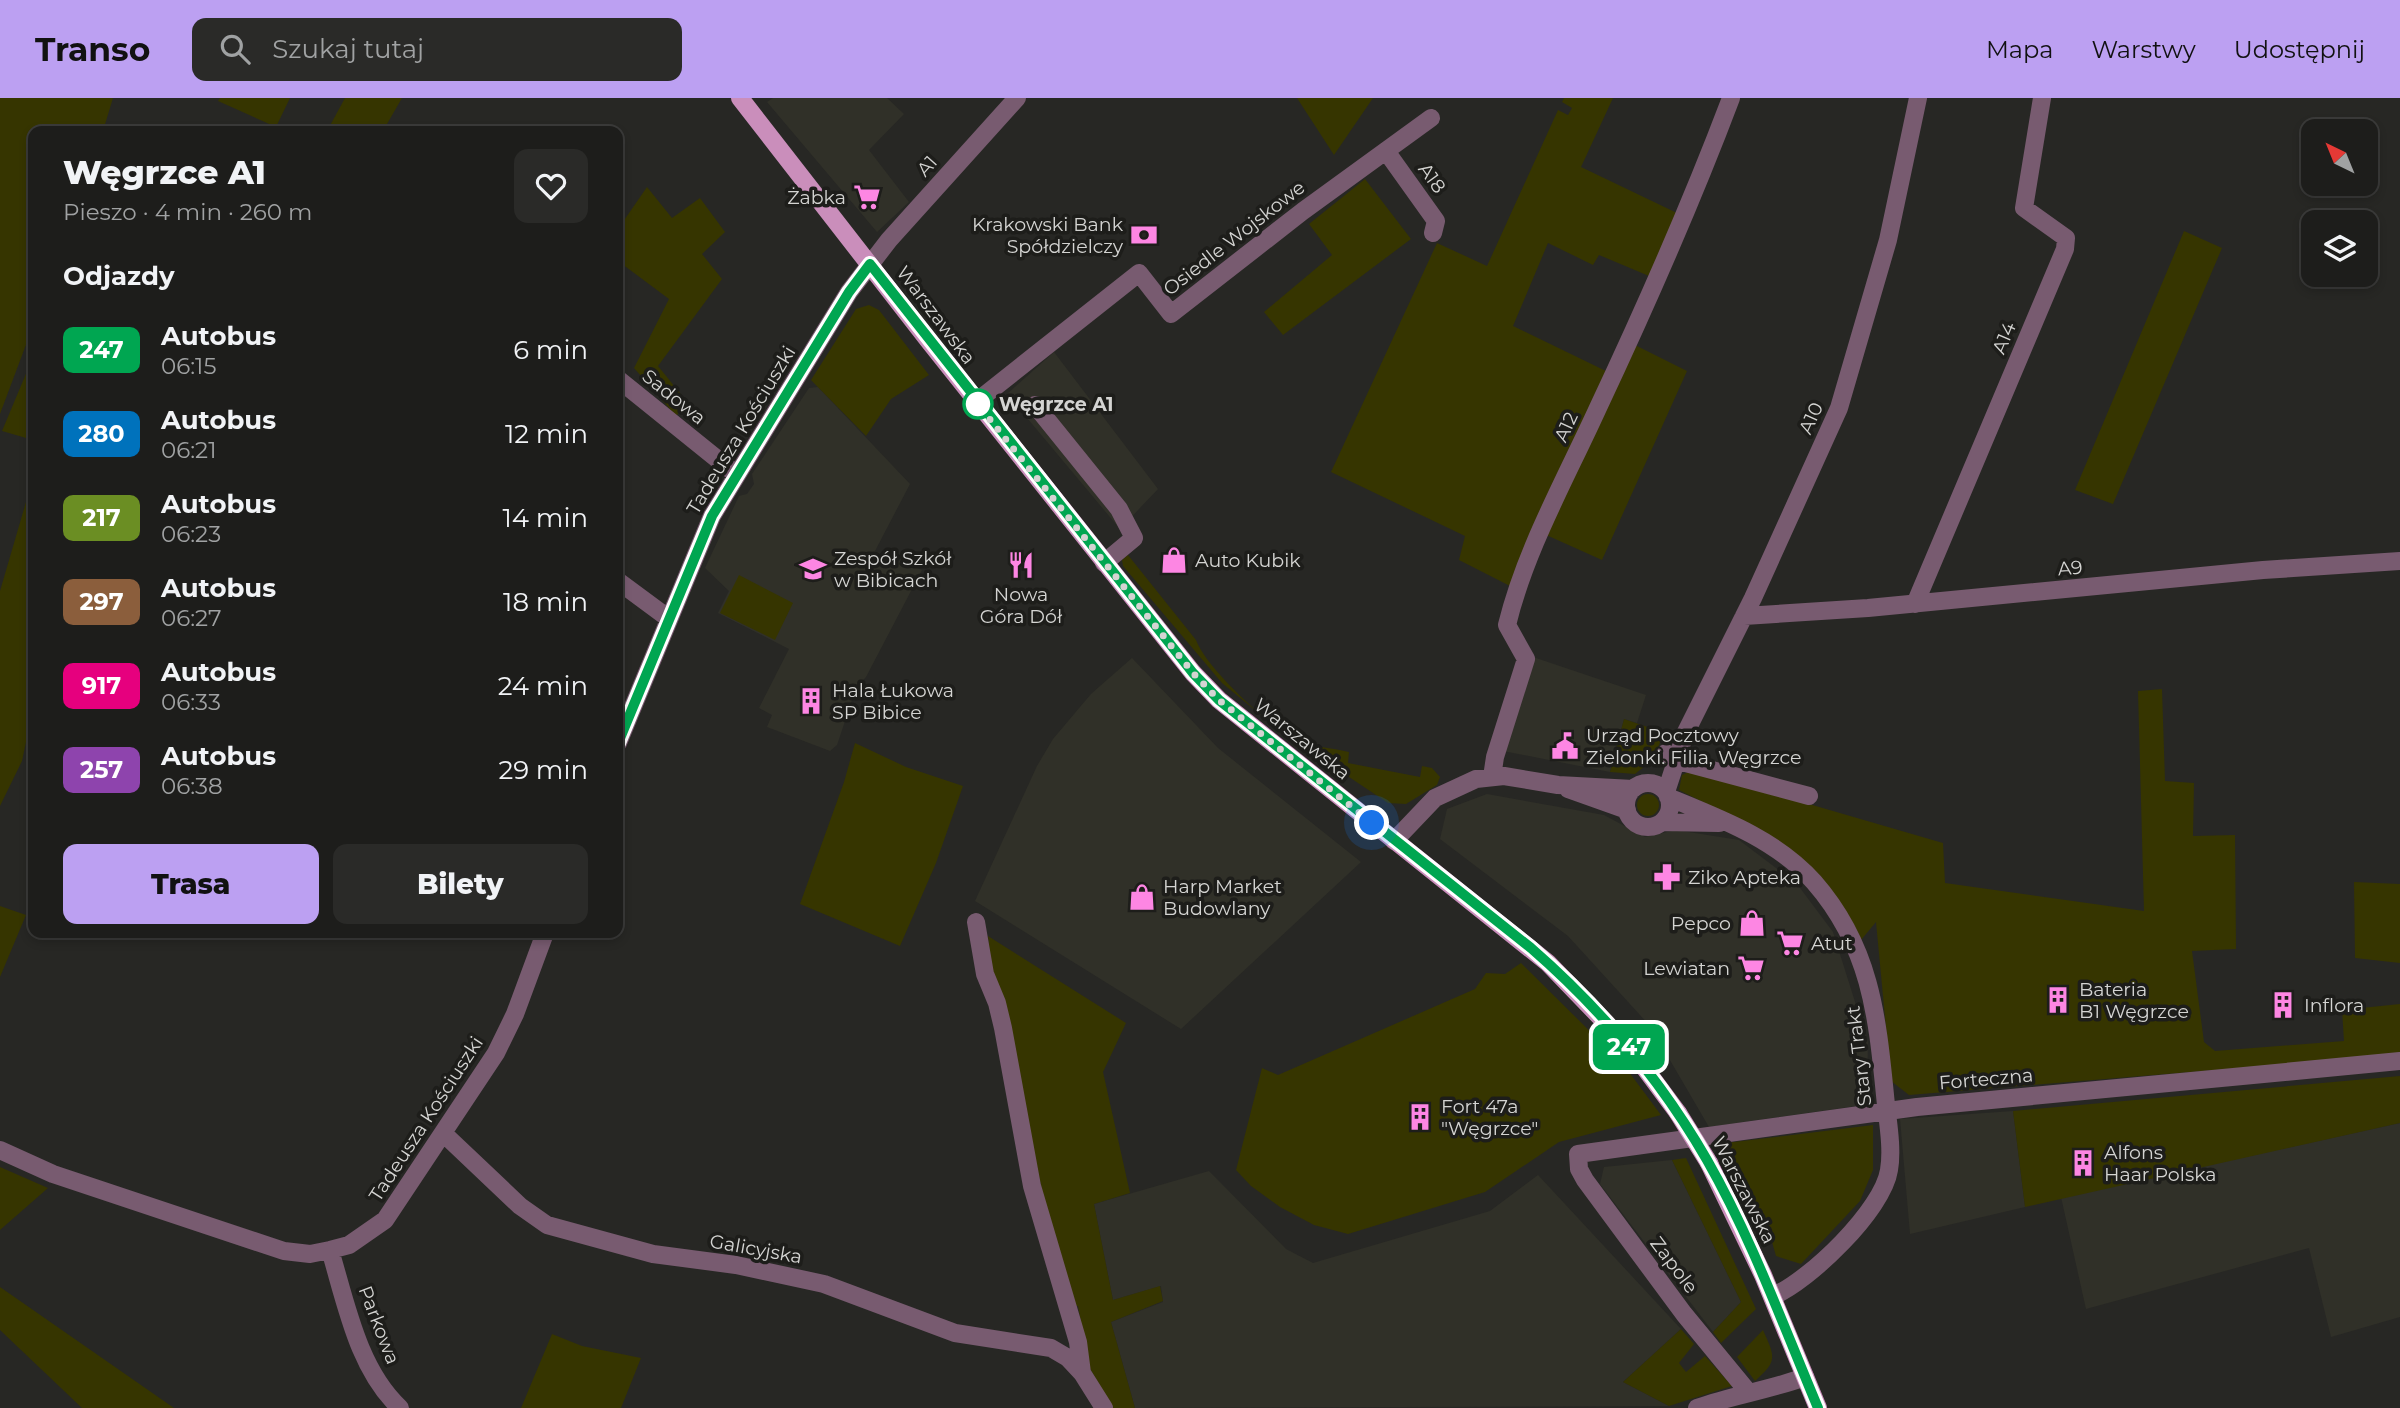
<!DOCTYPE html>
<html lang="pl">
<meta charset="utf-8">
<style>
body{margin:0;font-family:Montserrat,sans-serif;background:#2a2a28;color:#f1f3f6;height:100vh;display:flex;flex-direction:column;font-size:26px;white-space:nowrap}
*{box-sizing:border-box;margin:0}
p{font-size:23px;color:#a0a2a3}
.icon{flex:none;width:38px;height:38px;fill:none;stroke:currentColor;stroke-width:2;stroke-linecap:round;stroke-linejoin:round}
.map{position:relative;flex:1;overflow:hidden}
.sheet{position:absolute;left:28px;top:28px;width:595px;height:812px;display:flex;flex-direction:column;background:#1d1d1b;border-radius:14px;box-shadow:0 4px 10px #0003,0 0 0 2px #3b3b3a}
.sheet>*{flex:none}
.badge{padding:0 14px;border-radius:10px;font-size:24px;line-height:46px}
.needle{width:46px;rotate:317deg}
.fabs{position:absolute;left:2301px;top:21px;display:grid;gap:14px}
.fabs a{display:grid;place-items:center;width:77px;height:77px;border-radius:14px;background:#1d1d1b;box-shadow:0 4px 10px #0003,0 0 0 2px #3b3b3a;font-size:35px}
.you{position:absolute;width:35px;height:35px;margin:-18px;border:5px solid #fff;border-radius:50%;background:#1a73e8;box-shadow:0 0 0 10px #1a73e833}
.map>.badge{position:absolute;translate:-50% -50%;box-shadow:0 0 0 4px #fff}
h2{padding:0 35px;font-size:26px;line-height:63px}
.round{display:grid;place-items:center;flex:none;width:74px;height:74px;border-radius:14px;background:#2a2a28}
.summary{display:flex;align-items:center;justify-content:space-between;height:119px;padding:0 35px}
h1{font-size:33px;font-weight:800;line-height:52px}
.primary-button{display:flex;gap:14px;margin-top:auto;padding:14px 35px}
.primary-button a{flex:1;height:80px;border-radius:14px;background:#bca0f2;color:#111;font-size:28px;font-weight:800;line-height:80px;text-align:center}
.primary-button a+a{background:#2a2a28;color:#f1f3f6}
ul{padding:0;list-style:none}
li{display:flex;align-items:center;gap:21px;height:84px;padding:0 35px}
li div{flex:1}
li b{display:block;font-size:26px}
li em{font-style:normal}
li .badge{min-width:77px;font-weight:700;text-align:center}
header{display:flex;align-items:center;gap:42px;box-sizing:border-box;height:98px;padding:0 35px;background:#bca0f2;color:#111}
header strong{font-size:33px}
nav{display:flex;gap:38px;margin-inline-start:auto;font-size:24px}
.search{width:490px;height:63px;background:#2a2a28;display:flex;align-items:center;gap:18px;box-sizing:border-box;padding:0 24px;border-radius:14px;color:#a0a2a3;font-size:26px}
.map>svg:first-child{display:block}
.built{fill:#303028}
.green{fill:#363500}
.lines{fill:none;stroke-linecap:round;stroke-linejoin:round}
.minor{stroke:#785b70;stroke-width:18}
.major{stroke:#ca8ebb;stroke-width:18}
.major-bridge{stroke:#ca8ebb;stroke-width:18}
.line-casing{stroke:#fff;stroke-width:16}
.line{stroke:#00a651;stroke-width:10}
.walk{stroke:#d4d4d2;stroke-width:7;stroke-dasharray:0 12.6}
.stop-dot{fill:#fff;stroke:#00a651;stroke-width:3.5}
.labels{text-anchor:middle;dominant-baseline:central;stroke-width:7;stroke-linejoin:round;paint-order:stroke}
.street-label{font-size:19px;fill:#d4d4d2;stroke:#1d1d1a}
.poi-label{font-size:19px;fill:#d4d4d2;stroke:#1d1d1a;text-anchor:start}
.stop-label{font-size:19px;font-weight:bold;fill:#d4d4d2;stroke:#1d1d1a;text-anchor:start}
</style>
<header>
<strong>Transo</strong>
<div class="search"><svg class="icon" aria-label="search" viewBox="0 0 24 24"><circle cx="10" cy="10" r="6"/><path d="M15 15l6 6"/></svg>Szukaj tutaj</div>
<nav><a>Mapa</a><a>Warstwy</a><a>Udostępnij</a></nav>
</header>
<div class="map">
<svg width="2400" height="1310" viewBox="0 0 2400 1310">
<rect width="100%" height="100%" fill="#272724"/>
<path class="built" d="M773,0H887L904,16L869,52L909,104L877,134L767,4Z
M1054,254L1158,391L1120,431L1007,296Z
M818,289L910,386L875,453L922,472L866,579L856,590L837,647L830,653L767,629L772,617L759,610L789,551L718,515L729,493L705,470L739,398L747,396L754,386L752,376L809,290Z
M1533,559L1646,597L1637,625L1624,621L1610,674L1503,653Z
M1132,560L1218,650L1361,764L1181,931L975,803L1037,668L1053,641L1091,596Z
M1487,696L1604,717L1645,739L1676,732L1739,742L1797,786L1833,834L1868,945L1867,988L1856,1008L1709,1029L1650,928L1568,838L1440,741L1447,711Z
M2013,1013L2025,1109L1910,1136L1900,1021Z
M2400,1025V1219L2331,1239L2309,1150L2086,1211L2061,1099Z
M1672,1062L1741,1204L1713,1234L1600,1086L1604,1069Z
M1209,1073L1286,1151L1313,1165L1490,1113L1538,1077L1681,1231L1623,1284L1669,1308L1135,1310L1111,1224L1163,1204L1161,1188L1113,1202L1094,1106Z"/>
<path class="green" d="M0,0H113L103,33H33V228L0,316Z
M220,0H290L276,29L218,3Z
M345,0H402L383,33H327Z
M1297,0H1373L1334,57Z
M1564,0H1613L1581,69L1677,115L1649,178L1599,157L1593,167L1548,145L1513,228L1608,274L1510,488L1459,462L1465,438L1331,374L1437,145L1487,168L1558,12L1568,17L1572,10L1562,4Z
M1365,81L1411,141L1283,237L1264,214L1332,157L1309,126Z
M647,89L672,120L700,100L725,134L702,156L722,181L658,268L688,305L676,318L634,270L669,201L618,163V131Z
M2184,133L2222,150L2113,406L2075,392Z
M869,207L879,212L929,277L891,301L866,338L811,282L856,211Z
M1635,247L1687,273L1602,462L1544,436Z
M33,259V342L2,333Z
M33,380V611L22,663L0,708V493Z
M1128,457L1196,542C1206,570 1272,632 1301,644C1315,649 1334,650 1349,654L1348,665L1420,679L1422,668L1432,670L1440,679L1437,687L1406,706L1388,705L1283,635L1222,585L1123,468L1122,462Z
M739,477L793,505L775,542L720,515Z
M2162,591L2165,683L2194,685L2193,738L2235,737L2236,851L2192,853L2204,944L2215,953L2344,943L2342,912L2400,906V957L1909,997L1891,983L1876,824L1861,842L1776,741L1679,692L1682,677L1692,672L1943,745L1945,785L2144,813L2138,593Z
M1624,621L1665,635L1651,663L1635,676L1610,674Z
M855,645L906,669L963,688L936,765L900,848L800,806L844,684Z
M1637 707a11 11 0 1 1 22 0a11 11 0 1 1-22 0Z
M2354,784L2400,786V865L2355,860Z
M0,808L26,817L0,879Z
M988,838L1126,925L1103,974L1130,1095L1094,1106L1113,1202L1160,1188L1163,1203L1111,1224L1135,1310H1113L1089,1269L1078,1208H1075L1048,1121L1000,892L992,875Z
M1521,865L1623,966L1661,1017L1559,1044L1485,1094L1348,1136L1314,1127L1280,1109L1251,1088L1236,1072L1262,970L1278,977L1475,891L1486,875L1505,876Z
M2400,978V1025L2025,1109L2013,1013Z
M1873,1027V1072L1860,1103L1801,1166L1776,1158L1768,1130L1728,1067L1726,1045Z
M1686,1060L1756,1211L1721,1245L1713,1234L1741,1204L1672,1062Z
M0,1069L48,1090L0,1132Z
M0,1189L174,1310H82L0,1232Z
M1681,1231L1694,1246L1679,1265L1686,1274L1705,1258L1732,1288L1669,1308L1623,1284Z
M1763,1232C1775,1259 1778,1263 1755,1283L1737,1259Z
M552,1236L582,1248L641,1260L621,1310H521Z"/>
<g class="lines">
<path class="minor" d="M1386,53L1436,123L1433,135
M618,281L737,377
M976,304L1139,175L1171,216L1303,113L1431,20
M1035,307L1119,411L1134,440L1104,465
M618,483L668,520
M1915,506L2065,151L2066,140L2024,110L2042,0
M1744,518L1868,510L2263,472L2400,463
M618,645L712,418L849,194L889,142L1017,0
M1666,655L1682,664L1809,698
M1492,679L1495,659L1526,561L1507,527C1525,453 1565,382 1597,312C1645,210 1691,106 1731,0
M1626 707a22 22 0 1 1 44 0a22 22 0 1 1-44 0Z
M1568,691L1627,712
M1666,694L1685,636L1753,500L1839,310L1888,142L1918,0
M1668,699C1719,720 1776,741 1814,784C1870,848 1877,916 1885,997C1887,1020 1893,1049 1889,1072C1883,1112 1809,1183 1773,1198
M1662,724L1719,725
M1394,743L1435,700L1476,681L1504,678L1558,687L1633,691
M976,824L985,876L997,905L1003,930L1032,1088L1078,1244L1082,1275
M443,1035L520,1108L547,1127L653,1156L736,1167L824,1186L955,1235L1051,1250L1068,1260L1082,1275L1104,1310
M0,1052L53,1076L284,1153L310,1156L330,1152L349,1147L385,1122L496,955L515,916L545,835
M330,1152C346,1205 358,1271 400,1310
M1749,1295L1684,1216L1585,1082L1579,1071L1578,1056L1917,1009L2400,963
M1697,1310C1733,1297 1770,1292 1805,1279"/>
<path class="major" d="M740,0L928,242L1193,575L1219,602L1548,865L1629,949L1678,1015
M1709,1065L1763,1177L1818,1310"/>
<path class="major-bridge" d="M1678,1015L1709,1065"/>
</g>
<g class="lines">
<defs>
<path id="line" d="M618,645L712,418L849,194L870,166L1193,575L1219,602L1531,850C1601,911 1661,982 1707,1062C1752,1141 1783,1227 1818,1310"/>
</defs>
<use href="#line" class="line-casing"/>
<use href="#line" class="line"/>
<path class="walk" d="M978,306L976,304L1193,575L1219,602L1372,725"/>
</g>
<defs>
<symbol id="supermarket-bare" viewBox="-9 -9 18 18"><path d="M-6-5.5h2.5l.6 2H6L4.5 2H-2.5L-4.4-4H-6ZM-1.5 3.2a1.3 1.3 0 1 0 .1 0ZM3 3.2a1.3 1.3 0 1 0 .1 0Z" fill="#fd86e3" stroke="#1d1d1a" stroke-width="2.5" paint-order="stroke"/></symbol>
<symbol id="bank-bare" viewBox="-9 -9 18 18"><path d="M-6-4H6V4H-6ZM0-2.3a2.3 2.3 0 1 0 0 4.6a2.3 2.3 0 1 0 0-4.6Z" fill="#fd86e3" stroke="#1d1d1a" stroke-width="2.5" paint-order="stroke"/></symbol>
<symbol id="shop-bare" viewBox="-9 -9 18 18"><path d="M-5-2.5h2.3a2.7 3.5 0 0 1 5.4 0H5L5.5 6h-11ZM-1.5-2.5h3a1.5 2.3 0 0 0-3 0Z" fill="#fd86e3" stroke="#1d1d1a" stroke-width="2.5" paint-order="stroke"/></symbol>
<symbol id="restaurant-bare" viewBox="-9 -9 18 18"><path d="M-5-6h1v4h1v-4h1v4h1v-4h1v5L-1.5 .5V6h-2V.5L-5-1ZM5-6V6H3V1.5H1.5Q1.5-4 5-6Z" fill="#fd86e3" stroke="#1d1d1a" stroke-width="2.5" paint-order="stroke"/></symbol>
<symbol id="school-bare" viewBox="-9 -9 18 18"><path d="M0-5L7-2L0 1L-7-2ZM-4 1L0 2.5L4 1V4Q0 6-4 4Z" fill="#fd86e3" stroke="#1d1d1a" stroke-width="2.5" paint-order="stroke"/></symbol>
<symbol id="building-bare" viewBox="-9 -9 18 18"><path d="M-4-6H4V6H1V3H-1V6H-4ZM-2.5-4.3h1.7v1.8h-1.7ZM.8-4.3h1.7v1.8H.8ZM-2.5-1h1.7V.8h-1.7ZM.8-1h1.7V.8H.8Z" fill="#fd86e3" stroke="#1d1d1a" stroke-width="2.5" paint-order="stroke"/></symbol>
<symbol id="civic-bare" viewBox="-9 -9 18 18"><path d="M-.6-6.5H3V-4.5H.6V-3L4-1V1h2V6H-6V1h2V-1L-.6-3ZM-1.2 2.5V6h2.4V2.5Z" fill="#fd86e3" stroke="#1d1d1a" stroke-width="2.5" paint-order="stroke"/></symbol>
<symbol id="pharmacy-bare" viewBox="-9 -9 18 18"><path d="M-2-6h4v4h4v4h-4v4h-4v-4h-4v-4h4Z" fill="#fd86e3" stroke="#1d1d1a" stroke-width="2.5" paint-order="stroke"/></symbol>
</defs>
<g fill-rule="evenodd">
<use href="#supermarket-bare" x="848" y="80" width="38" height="38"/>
<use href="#bank-bare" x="1125" y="118" width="38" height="38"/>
<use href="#shop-bare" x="1155" y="443" width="38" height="38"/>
<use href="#restaurant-bare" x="1002" y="448" width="38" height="38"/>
<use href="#school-bare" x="794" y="452" width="38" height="38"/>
<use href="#building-bare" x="792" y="584" width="38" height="38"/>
<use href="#civic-bare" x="1546" y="629" width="38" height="38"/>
<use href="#pharmacy-bare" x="1648" y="760" width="38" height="38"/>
<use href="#shop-bare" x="1123" y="780" width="38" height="38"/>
<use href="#shop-bare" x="1733" y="806" width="38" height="38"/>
<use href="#supermarket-bare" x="1771" y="826" width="38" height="38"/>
<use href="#supermarket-bare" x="1732" y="851" width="38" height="38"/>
<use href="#building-bare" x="2039" y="883" width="38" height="38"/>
<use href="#building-bare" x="2264" y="888" width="38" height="38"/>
<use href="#building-bare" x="1401" y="1000" width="38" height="38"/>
<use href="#building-bare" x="2064" y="1046" width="38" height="38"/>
</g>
<circle class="stop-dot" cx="978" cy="306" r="14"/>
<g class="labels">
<g class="street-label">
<text transform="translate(927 68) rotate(-48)">A1</text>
<text transform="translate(1432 80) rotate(54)">A18</text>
<text transform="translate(1234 140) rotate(-38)">Osiedle Wojskowe</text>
<text transform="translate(936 217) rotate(53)">Warszawska</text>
<text transform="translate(2004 240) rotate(-67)">A14</text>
<text transform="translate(674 299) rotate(39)">Sadowa</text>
<text transform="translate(1811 320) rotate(-66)">A10</text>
<text transform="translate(1566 329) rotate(-65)">A12</text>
<text transform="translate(741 332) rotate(-59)">Tadeusza Kościuszki</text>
<text transform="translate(2070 470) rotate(-5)">A9</text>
<text transform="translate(1302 641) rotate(39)">Warszawska</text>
<text transform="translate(1859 958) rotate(-97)">Stary Trakt</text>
<text transform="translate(1986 981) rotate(-5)">Forteczna</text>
<text transform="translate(426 1021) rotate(-57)">Tadeusza Kościuszki</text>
<text transform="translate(1744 1092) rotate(63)">Warszawska</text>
<text transform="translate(756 1151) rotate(10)">Galicyjska</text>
<text transform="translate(1674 1167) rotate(53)">Zapole</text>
<text transform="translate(379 1227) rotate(69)">Parkowa</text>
</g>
<g class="poi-label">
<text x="846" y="99" text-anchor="end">Żabka</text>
<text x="1123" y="126" text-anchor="end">Krakowski Bank<tspan x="1123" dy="22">Spółdzielczy</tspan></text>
<text x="834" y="460">Zespół Szkół<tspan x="834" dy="22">w Bibicach</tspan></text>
<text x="1195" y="462">Auto Kubik</text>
<text x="1021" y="496" text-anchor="middle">Nowa<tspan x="1021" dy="22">Góra Dół</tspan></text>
<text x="832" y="592">Hala Łukowa<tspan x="832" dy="22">SP Bibice</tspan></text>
<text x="1586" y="637">Urząd Pocztowy<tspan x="1586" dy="22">Zielonki. Filia, Węgrzce</tspan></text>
<text x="1688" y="779">Ziko Apteka</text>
<text x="1163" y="788">Harp Market<tspan x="1163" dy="22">Budowlany</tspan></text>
<text x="1731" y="825" text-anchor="end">Pepco</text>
<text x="1811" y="845">Atut</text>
<text x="1730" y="870" text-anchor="end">Lewiatan</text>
<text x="2079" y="891">Bateria<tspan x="2079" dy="22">B1 Węgrzce</tspan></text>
<text x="2304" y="907">Inflora</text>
<text x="1441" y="1008">Fort 47a<tspan x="1441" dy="22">"Węgrzce"</tspan></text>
<text x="2104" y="1054">Alfons<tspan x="2104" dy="22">Haar Polska</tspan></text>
</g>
<g class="stop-label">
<text x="999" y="306">Węgrzce A1</text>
</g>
</g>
</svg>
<div class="fabs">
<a><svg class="needle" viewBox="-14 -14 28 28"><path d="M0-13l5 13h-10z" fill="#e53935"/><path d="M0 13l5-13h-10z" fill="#a0a2a3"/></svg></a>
<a><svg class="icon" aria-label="layers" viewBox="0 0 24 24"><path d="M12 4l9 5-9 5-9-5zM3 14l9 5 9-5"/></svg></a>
</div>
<div class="you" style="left:1372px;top:725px"></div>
<b class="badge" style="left:1629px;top:949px;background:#00a651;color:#fff">247</b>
<section class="sheet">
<div class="summary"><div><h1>Węgrzce A1</h1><p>Pieszo · 4 min · 260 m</p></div><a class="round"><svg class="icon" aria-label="heart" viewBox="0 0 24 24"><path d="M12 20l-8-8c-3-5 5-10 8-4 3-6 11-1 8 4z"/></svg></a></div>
<h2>Odjazdy</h2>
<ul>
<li><span class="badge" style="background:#00a651;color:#fff">247</span><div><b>Autobus</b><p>06:15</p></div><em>6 min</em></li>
<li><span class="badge" style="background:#0072bc;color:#fff">280</span><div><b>Autobus</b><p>06:21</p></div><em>12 min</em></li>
<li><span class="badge" style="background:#6b8e23;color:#fff">217</span><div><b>Autobus</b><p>06:23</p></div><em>14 min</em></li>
<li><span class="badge" style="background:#8b5e3c;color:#fff">297</span><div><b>Autobus</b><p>06:27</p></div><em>18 min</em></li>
<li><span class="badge" style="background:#e6007e;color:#fff">917</span><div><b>Autobus</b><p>06:33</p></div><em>24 min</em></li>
<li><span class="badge" style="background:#8e44ad;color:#fff">257</span><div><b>Autobus</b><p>06:38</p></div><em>29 min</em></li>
</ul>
<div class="primary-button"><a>Trasa</a><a>Bilety</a></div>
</section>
</div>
